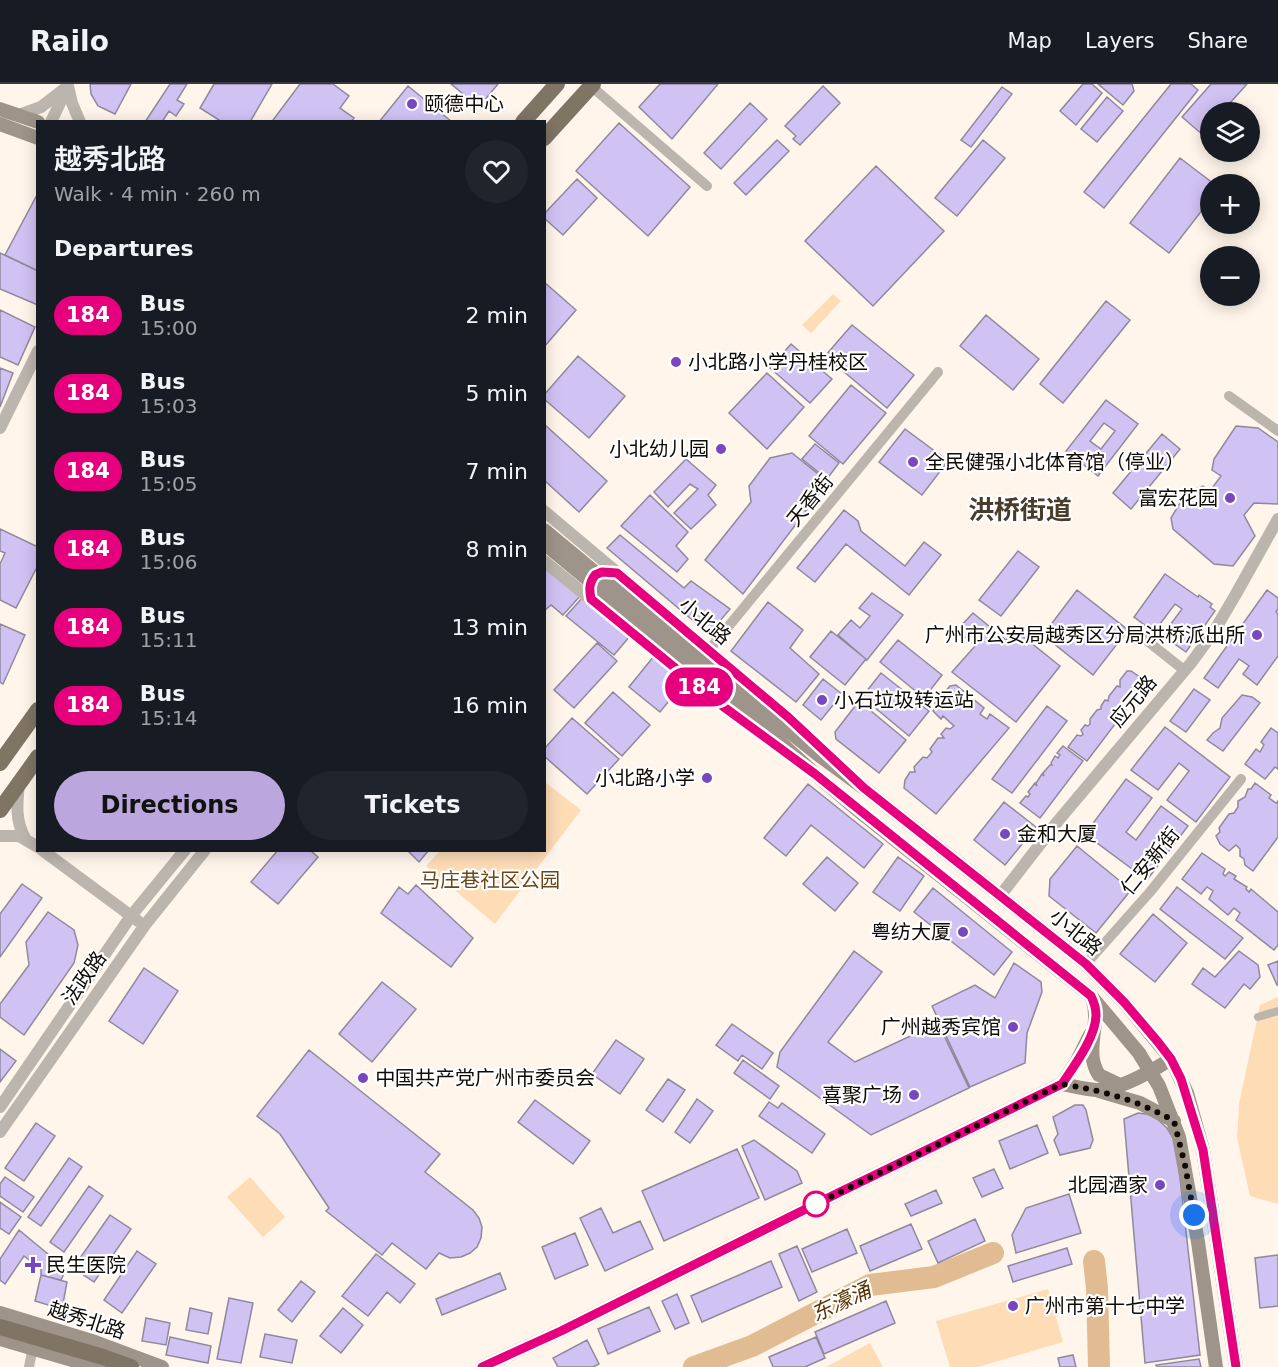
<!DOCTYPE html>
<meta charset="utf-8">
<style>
body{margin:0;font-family:"DejaVu Sans","Noto Sans SC",sans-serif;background:#20242c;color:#f1f3f6;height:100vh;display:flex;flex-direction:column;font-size:22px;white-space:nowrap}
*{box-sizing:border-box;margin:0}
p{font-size:20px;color:#9ea1a6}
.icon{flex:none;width:33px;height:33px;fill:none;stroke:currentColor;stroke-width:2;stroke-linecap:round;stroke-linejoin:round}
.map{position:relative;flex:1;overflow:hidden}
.side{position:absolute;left:36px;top:36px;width:510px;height:732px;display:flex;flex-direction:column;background:#171b24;border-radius:0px;box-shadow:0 3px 15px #0003}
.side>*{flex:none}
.badge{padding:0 12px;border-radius:20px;font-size:21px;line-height:39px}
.controls{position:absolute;left:1200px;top:18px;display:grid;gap:12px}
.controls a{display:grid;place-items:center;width:60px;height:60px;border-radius:50%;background:#171b24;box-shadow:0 3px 15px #0003;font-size:30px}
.you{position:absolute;width:30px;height:30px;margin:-15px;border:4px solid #fff;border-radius:50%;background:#1a73e8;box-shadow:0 0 0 9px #1a73e833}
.map>.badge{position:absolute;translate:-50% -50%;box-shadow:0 0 0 3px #fff}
h2{padding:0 18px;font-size:22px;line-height:54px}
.round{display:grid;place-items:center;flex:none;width:63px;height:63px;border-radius:32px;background:#20242c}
.headline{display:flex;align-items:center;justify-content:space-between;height:102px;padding:0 18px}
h1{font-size:28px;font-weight:600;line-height:45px}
.cta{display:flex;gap:12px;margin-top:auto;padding:12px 18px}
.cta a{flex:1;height:69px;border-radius:36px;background:#bba6dd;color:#111;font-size:24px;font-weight:600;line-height:69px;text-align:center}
.cta a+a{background:#20242c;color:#f1f3f6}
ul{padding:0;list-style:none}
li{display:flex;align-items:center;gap:18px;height:78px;padding:0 18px}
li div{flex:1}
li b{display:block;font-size:22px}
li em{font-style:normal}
li .badge{min-width:66px;font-weight:700;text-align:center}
header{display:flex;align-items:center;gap:36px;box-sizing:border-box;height:84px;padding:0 30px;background:#171b24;border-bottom:2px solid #363941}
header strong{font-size:28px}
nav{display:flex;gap:33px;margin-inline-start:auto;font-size:21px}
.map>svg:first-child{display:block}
.green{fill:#fedcb6}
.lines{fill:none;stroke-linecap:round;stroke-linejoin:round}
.river{stroke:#e1bc92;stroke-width:22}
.building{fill:#d1c2f4;stroke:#8f899d;stroke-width:1.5;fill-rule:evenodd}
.pedestrian{stroke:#bbb5ad;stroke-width:8}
.minor{stroke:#bbb5ad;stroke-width:10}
.tertiary{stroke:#bbb5ad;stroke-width:12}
.secondary{stroke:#9e9489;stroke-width:14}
.trunk{stroke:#807465;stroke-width:16}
.secondary-bridge{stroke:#9e9489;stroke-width:14}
.line-casing{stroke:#fff;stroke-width:14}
.line{stroke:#e6007e;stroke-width:9}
.walk{stroke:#100b06;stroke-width:6;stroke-dasharray:0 10.8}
.poi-dot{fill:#7847bf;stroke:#fff;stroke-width:2}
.stop-dot{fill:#fff;stroke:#e6007e;stroke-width:3}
.labels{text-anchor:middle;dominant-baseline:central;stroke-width:4.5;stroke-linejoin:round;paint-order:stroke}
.poi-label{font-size:20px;fill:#100b06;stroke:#fff;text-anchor:start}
.street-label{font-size:20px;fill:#100b06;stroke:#fff}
.park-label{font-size:20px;fill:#6c4716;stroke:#fff}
.water-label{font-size:21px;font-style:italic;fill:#583500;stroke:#fff}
.district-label{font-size:26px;font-weight:bold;fill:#483c2d;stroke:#fff}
</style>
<header>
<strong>Railo</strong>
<nav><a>Map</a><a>Layers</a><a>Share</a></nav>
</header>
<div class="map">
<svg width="1278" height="1283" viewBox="0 0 1278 1283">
<rect width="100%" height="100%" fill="#fff5ea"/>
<path class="green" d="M833,210L841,217L811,249L802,241Z
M545,698L581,726L495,840L426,782L440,767L544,766Z
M1278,913V1120L1250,1112L1237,1054L1239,1020L1260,921Z
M250,1093L285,1133L263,1153L227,1113Z
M1048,1205L1063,1258L978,1283H950L936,1237Z
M870,1259L883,1283H826Z"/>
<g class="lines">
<path class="river" d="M1094,1177L1097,1204L1099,1283
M694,1283L752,1262L870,1201L934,1193L993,1169"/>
</g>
<path class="building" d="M90,0H131L115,30L98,22L91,10Z
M170,0H187L177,16L184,20L176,32L169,27L162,38H145Z
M214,0H272L250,38H222L200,24Z
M300,0H333L349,12L340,24L354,34L351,38H274L273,36Z
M451,0H498L479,23Z
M660,0H718L672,55L639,23Z
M1083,0H1092L1102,9L1076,41L1060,27Z
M1098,0H1132L1134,7L1123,21Z
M1171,0H1191L1198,6L1104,124L1084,108Z
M1211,0H1247L1222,28H1210V42L1203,51L1182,33Z
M408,2L452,38H379Z
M823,2L840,19L800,61L793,55L796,52L785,42Z
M1002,3L1012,10L971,63L961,56Z
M1107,13L1123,27L1097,58L1081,45Z
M750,19L767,35L721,85L704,69Z
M619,39L690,103L648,152L576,87Z
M777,56L789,67L746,111L734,99Z
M983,56L1005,74L957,132L935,114Z
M1180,74L1214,100H1210V116L1169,169L1130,139Z
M876,82L944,147L873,222L805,157Z
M577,95L597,114L563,151L544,134V130Z
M38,109V187L5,171Z
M0,169L38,187V221L0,205Z
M544,198L576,226L544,263Z
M1106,217L1130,236L1063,319L1040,300Z
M0,226L35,243L18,281L0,273Z
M986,231L1039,275L1013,306L960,262Z
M852,241L914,291L887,324L825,272Z
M791,260L832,295L810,319L770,284Z
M578,272L625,312L589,354L544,315V311Z
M0,284L13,289L0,323Z
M767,289L804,323L767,365L729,329Z
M851,301L886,329L843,380L809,352Z
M1106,316L1138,340L1098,392L1066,367ZM1104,339L1115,347L1101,365L1090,357Z
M544,340L607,397L579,428L544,396Z
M1236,342L1258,344L1278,358V420L1254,419L1244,431L1255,452L1233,482L1214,480L1173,445L1171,434L1186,409L1203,402L1210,407L1221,392L1212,386L1214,375Z
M905,345L948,377L922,411L879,378Z
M1162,350L1180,365L1131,425L1113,409Z
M815,360L839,379L827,395L802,375Z
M792,369L828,398L743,510L705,476L751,418L749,402L770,374Z
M686,375L716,401L708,411L716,421L691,445L674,429L698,405L690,400L668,423L654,408Z
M650,411L688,448L676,462L688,475L677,488L621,442Z
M844,426L858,437L861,447L905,482L924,458L941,471L909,511L846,460L815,498L797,484Z
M0,445L38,463V481L16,524L0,516V480L5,469L0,467Z
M620,451L684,504L691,497L730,525L709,550L607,464Z
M1018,467L1039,483L1001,532L979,516Z
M550,484L581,511L563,531L551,521L544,527V488Z
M1165,490L1198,513L1199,511L1212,520L1210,523L1215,527L1186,568L1169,556L1171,552L1165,548L1182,525L1175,520L1154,548L1134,533Z
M1077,506L1128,546L1093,591L1043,551Z
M1267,506L1278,514V525L1276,528L1278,530V572L1257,601L1243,590L1249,582L1239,575L1218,604L1204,594Z
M872,509L903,531L867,576L838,551L851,536L860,544L870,532L859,524Z
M583,513L630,552L614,571L566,532Z
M768,518L803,546L790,564L819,590L796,618L731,567Z
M973,529L1006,556L1015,546L1060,582L1016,638L952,588L976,561L956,547Z
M0,540L25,551L3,600L0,598Z
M831,547L866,575L845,601L810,573Z
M898,556L942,591L924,614L880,578Z
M597,559L617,577L574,624L554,606Z
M654,572L685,597L660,628L629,603Z
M1127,587H1131L1147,598L1087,677L1068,663L1077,651L1081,652L1083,650L1081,646L1085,641L1088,642L1090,640V635L1097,626L1101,625V622L1105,616L1108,617L1109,612L1117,602L1120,603V596Z
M881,589L929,627L909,652L862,613Z
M823,595L842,610L821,636L803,621Z
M956,601L984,624L980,630L987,635L990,630L1009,644L936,730L904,704L905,696L910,688H915L914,683L923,673L927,674L932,668L930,665L938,654H944L941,650L946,644L950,645L954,642L943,632L941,635L933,627L936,623L935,619L950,602Z
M1194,605L1210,616L1186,648L1170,637Z
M613,608L650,641L622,672L585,639Z
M1242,611L1252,613L1260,619L1223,667L1207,656L1213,649L1220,644L1222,634Z
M859,617L906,656L879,689L836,655L835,648Z
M1047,622L1067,637L1012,709L992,695Z
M572,634L619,675L587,710L544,672V665Z
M1165,643L1230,693L1196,738L1167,716L1189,687L1179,679L1158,706L1131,686Z
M1271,644L1278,649V685L1275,683L1265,695L1245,680L1256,665L1260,668L1264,661L1261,658Z
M1063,662L1083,677L1040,734L1020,719L1026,712L1028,713L1030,710L1028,708L1035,699L1037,702L1036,699L1042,690L1044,692L1043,689L1050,681H1052L1051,679L1055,672L1058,674L1060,671L1057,669Z
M1126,695L1152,714L1126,748L1136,756L1161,722L1188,742L1147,796L1085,750Z
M1255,699L1271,711L1269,714L1276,719L1278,717V753L1253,787L1245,781L1244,775L1240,772V765L1236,761L1229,767L1220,760L1216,752L1220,748L1219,744L1229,730L1234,729L1238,723V717L1245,713L1248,705H1251Z
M808,700L883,760L864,784L811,741L786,772L764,754Z
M1004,718L1036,743L1005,781L974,756Z
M1077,762L1131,806L1096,849L1049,812L1050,795Z
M278,766H310L318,773L278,820L251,798Z
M407,766H429L419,778Z
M1202,769L1225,785L1223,790L1225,792L1229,788L1236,792L1234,795L1247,803L1246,805L1249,808L1251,805L1278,828V861L1274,866L1236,836L1240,829L1234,824L1228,831L1209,815L1213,807L1207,803L1201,810L1182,795Z
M827,773L858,799L835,827L803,800Z
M898,773L924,792L900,827L873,808Z
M22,800L42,814L0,873V830Z
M416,801L473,854L451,883L381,829L399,803L408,810Z
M1177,803L1243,854L1225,875L1160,825Z
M933,804L1012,868L994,891L914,828Z
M48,828L74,846L78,861L74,879L24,951L0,933V920L29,881L26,858Z
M1153,830L1187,859L1155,898L1120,870Z
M854,867L882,888L828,958L855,978L938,939L969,1004L871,1051L777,983L780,968Z
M1239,867L1258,881L1260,893L1250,905L1244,900L1225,924L1192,900L1203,884L1215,893Z
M1278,877V901H1277L1268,881Z
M1014,879L1041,898L1042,908L1027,949L1025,979L970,1003L932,922L975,901L995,914Z
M144,884L178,907L143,960L109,937Z
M382,898L416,925L372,978L339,950Z
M732,940L773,969L762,985L742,971L738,977L716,961Z
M616,956L644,975L620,1010L592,990Z
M0,965L16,977L0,998Z
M309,966L440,1070L425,1088L473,1126L479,1134L482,1143L481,1154L477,1163L470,1169L461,1173L450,1174L439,1169L426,1185L392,1159L382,1171L326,1127L329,1124L280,1050L257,1032Z
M743,976L779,1002L770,1015L734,989Z
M668,995L685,1006L663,1038L646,1026Z
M697,1015L713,1027L690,1059L675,1048Z
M535,1016L590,1057L573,1080L518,1038Z
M769,1018L778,1024L782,1019L825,1050L812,1069L759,1032Z
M1075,1021H1083L1086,1026L1093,1056L1090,1064L1060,1071L1054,1056L1058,1050L1053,1033Z
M1138,1029L1153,1031L1167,1044L1176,1059L1200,1271L1145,1279L1124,1035Z
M36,1039L55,1052L24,1097L5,1084Z
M1037,1041L1048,1069L1010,1085L999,1057Z
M754,1056L797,1087L802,1099L765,1116L742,1062Z
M737,1065L759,1114L664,1157L642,1107Z
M69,1074L82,1083L41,1142L28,1133Z
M994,1085L1003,1104L982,1113L973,1094Z
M5,1093L34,1113L23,1128L0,1112V1100Z
M89,1102L103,1112L64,1168L50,1158Z
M936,1106L942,1119L911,1132L905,1120Z
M1069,1110L1081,1149L1016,1169L1012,1151L1026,1124Z
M0,1118L21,1133L9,1150L0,1144Z
M601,1124L613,1149L640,1137L653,1165L605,1187L580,1134Z
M110,1131L131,1145L94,1198L73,1184Z
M975,1135L985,1157L938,1179L928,1157Z
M911,1140L922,1165L870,1187L860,1162Z
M847,1145L857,1169L812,1188L802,1165Z
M19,1146L66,1185L61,1196L41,1191V1185L24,1172L5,1200L0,1196V1175Z
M575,1149L588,1181L555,1195L542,1163Z
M797,1162L817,1208L799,1217L779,1170Z
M1067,1164L1072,1180L1013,1198L1008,1182Z
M137,1167L156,1180L122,1229L104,1216Z
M376,1170L415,1200L400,1219L387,1208L368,1232L342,1212Z
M1278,1171V1222L1260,1224L1255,1174Z
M771,1177L782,1203L702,1238L691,1212Z
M500,1189L506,1205L442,1231L436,1215Z
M41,1191L67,1198L62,1225L35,1217Z
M301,1197L315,1208L292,1238L278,1226Z
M677,1210L689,1239L675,1245L662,1217Z
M229,1214L253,1219L241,1279L217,1275Z
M886,1217L895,1239L824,1270L815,1248Z
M649,1223L660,1247L608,1270L598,1245Z
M190,1224L212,1229L208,1250L186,1246Z
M343,1224L363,1241L341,1269L320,1252Z
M146,1234L170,1239L166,1261L142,1257Z
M265,1250L297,1256L292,1279L260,1273Z
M170,1253L211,1262L208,1279L166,1271Z
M816,1253L825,1274L805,1283H773L769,1273Z
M587,1256L599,1280L593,1283H558L553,1274Z
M1073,1271L1076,1283H1060L1058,1274Z
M1199,1275L1201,1283H1157L1156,1281Z"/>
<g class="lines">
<path class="pedestrian" d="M1258,933L1278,927"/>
<path class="minor" d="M591,2L707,102
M1229,312L1278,347
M1136,548L1184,586
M709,566L938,288
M1086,880L1150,808L1241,695
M29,1283L33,1263"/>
<path class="tertiary" d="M68,2L72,19L80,38
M19,31L41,23L68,2
M51,38L66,6
M0,344L38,267
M544,427L763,611L839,680
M544,477L650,564L780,665
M19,700C17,719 15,736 25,754
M0,752H19L38,763
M42,766L138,837
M1000,812L1058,737L1191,579L1213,549L1236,510L1278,435
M0,1023L131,832L185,766
M0,1048L145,841L205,766"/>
<path class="secondary" d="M0,25L38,38
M0,40L38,54
M750,617L820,672L864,704L1086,880L1124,918L1171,975L1187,1009L1203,1066L1236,1283
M746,627L815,690L854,723L1091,912L1139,969L1159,1002L1179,1053L1198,1158L1216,1283
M1092,914C1102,940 1083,967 1099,991L1120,1001
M1062,1000L1077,977L1090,951
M1099,1007L1140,1019L1174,1037
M0,1229L95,1258L162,1283
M0,1255L79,1278L106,1283
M482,1283L561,1247L840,1108L1062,1000C1073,1002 1085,1005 1096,1006C1118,1007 1152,987 1171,975"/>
<path class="trunk" d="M523,38L557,0
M544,54L593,0
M0,679L38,626
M0,726L38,673
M0,1243L103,1273L131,1283"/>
<path class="secondary-bridge" d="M544,446L750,617
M544,459L746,627"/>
</g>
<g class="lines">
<defs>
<path id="line" d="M482,1283L561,1247L840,1108L1062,1000C1074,982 1096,953 1096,931C1096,924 1094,918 1091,912L815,690L713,615L591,515C589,505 589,499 595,491L602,488L617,489L788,633L864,704L1086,880L1124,918L1158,958L1171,975L1181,995L1203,1066L1236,1283"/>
</defs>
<use href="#line" class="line-casing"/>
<use href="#line" class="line"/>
<path class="walk" d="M816,1120L814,1121L1062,1000C1104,1007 1137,1016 1174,1037L1185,1081L1194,1131"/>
</g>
<g class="poi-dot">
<circle cx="412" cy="20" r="6"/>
<circle cx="676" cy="278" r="6"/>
<circle cx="721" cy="365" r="6"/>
<circle cx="913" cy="378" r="6"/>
<circle cx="1230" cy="414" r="6"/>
<circle cx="1257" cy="551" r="6"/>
<circle cx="822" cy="616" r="6"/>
<circle cx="707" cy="694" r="6"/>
<circle cx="1005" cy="750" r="6"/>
<circle cx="963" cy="848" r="6"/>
<circle cx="1013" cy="943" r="6"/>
<circle cx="363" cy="994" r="6"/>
<circle cx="914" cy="1011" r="6"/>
<circle cx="1160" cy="1101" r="6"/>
<path d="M30 1172h6v6h6v6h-6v6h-6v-6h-6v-6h6z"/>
<circle cx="1013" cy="1222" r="6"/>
</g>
<circle class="stop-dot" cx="816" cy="1120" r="12"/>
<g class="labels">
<g class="poi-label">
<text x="424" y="20">颐德中心</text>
<text x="688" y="278">小北路小学丹桂校区</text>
<text x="709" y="365" text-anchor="end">小北幼儿园</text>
<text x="925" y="378">全民健强小北体育馆（停业）</text>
<text x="1218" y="414" text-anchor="end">富宏花园</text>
<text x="1245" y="551" text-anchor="end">广州市公安局越秀区分局洪桥派出所</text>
<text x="834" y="616">小石垃圾转运站</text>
<text x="695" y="694" text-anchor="end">小北路小学</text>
<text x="1017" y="750">金和大厦</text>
<text x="951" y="848" text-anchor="end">粤纺大厦</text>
<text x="1001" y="943" text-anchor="end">广州越秀宾馆</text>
<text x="375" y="994">中国共产党广州市委员会</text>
<text x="902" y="1011" text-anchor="end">喜聚广场</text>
<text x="1148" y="1101" text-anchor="end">北园酒家</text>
<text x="46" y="1181">民生医院</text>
<text x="1025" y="1222">广州市第十七中学</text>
</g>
<g class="street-label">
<text transform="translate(810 416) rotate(-51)">天香街</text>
<text transform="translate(705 537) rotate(40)">小北路</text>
<text transform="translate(1133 617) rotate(-50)">应元路</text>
<text transform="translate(1150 777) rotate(-51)">仁安新街</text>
<text transform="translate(1076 848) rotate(39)">小北路</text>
<text transform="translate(84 894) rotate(-55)">法政路</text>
<text transform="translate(87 1236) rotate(18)">越秀北路</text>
</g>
<g class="park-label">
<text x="490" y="796">马庄巷社区公园</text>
</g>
<g class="water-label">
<text transform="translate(841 1218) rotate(-25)">东濠涌</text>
</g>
<g class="district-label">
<text x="1020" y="426">洪桥街道</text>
</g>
</g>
</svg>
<div class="controls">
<a><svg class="icon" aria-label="layers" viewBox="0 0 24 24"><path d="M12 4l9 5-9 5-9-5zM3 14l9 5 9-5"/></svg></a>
<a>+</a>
<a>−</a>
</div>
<div class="you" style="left:1194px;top:1131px"></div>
<b class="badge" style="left:699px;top:603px;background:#e6007e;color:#fff">184</b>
<section class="side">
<div class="headline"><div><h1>越秀北路</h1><p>Walk · 4 min · 260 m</p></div><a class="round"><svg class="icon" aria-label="heart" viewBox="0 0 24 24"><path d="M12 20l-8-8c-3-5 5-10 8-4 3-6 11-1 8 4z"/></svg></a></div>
<h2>Departures</h2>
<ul>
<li><span class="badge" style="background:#e6007e;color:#fff">184</span><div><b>Bus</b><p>15:00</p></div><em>2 min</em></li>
<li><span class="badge" style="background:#e6007e;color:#fff">184</span><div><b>Bus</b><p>15:03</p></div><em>5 min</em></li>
<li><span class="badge" style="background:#e6007e;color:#fff">184</span><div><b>Bus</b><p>15:05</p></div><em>7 min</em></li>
<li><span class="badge" style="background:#e6007e;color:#fff">184</span><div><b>Bus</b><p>15:06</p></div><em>8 min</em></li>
<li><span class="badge" style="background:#e6007e;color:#fff">184</span><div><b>Bus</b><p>15:11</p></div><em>13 min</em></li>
<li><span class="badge" style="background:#e6007e;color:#fff">184</span><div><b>Bus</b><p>15:14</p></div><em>16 min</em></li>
</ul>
<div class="cta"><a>Directions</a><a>Tickets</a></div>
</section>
</div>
